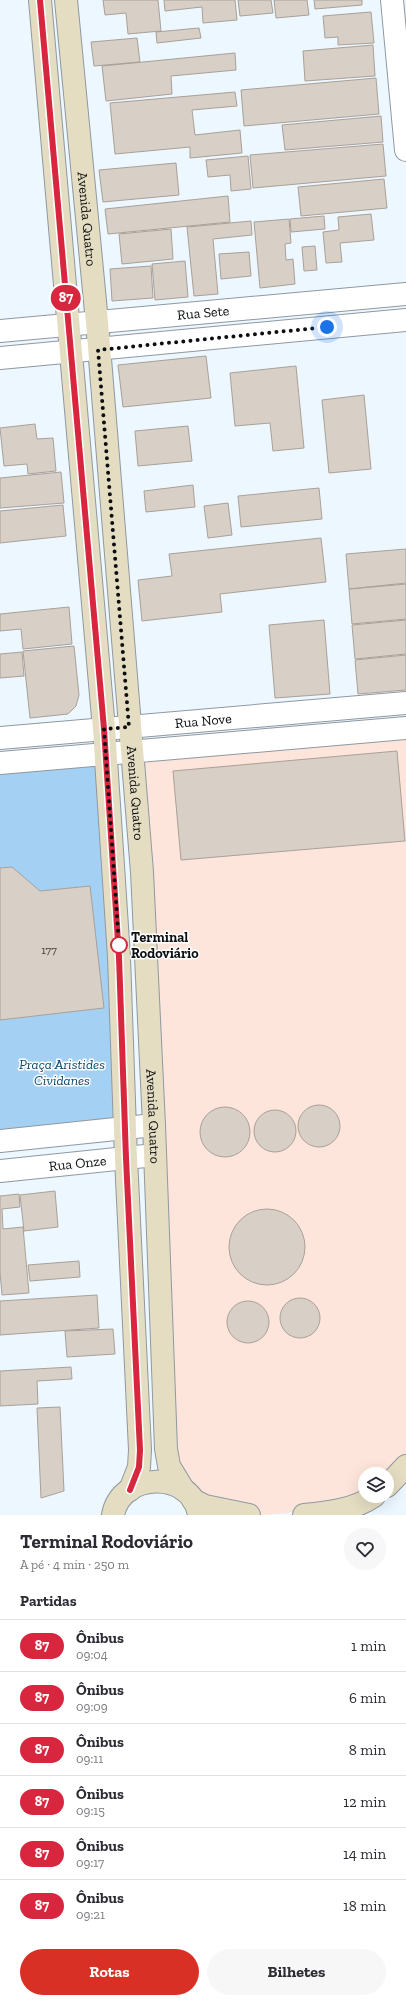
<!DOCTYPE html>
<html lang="pt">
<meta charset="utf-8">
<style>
body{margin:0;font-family:"Zilla Slab",serif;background:#f7f7f7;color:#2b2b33;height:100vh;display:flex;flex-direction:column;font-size:15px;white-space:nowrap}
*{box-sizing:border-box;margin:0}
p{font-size:13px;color:#7c7c81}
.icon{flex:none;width:22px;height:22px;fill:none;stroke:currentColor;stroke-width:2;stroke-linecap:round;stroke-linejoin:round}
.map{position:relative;height:1515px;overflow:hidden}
.panel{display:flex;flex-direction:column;background:#fff;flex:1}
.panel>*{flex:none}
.badge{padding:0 8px;border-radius:13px;font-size:14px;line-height:26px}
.buttons{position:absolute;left:358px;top:1467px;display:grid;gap:8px}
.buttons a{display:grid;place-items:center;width:36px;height:36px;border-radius:50%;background:#fff;box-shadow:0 4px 16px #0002;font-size:20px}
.you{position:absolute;width:20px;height:20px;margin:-10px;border:3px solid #fff;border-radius:50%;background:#1a73e8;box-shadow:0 0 0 6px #1a73e833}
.map>.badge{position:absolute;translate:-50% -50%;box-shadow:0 0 0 2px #fff}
h2{padding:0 20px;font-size:15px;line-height:36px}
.round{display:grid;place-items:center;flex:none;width:42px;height:42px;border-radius:21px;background:#f7f7f7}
.headline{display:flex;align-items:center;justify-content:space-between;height:68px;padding:0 20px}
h1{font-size:19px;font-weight:700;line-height:30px}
.button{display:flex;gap:8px;margin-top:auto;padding:8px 20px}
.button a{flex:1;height:46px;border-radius:24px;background:#d93025;color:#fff;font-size:16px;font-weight:700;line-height:46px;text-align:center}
.button a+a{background:#f7f7f7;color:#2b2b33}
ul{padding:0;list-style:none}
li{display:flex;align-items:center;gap:12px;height:52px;padding:0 20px;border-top:1px solid #e1e1e2}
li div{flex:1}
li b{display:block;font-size:15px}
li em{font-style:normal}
li .badge{min-width:44px;font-weight:700;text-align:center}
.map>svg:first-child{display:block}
.industrial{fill:#fee5dc}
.green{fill:#a4d1f3}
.building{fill:#d8cfc6;stroke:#a9a098}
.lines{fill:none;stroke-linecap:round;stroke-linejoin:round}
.street-casing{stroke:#8f98a0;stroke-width:24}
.secondary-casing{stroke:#8f98a0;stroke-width:24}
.street{stroke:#fff;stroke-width:22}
.secondary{stroke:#e5ddc2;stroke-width:22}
.line-casing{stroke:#fff;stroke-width:9}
.line{stroke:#d7263d;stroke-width:6}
.walk{stroke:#0c0f12;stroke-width:4;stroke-dasharray:0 7.2}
.stop-dot{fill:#fff;stroke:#d7263d;stroke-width:2}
.labels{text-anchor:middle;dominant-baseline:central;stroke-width:3;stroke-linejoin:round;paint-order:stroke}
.number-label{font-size:12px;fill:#3f3f3f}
.street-label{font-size:14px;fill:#0c0f12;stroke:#fff}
.stop-label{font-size:14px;font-weight:bold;fill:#0c0f12;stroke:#fff;text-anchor:start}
.park-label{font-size:14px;font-style:italic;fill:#0c486b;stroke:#fff}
</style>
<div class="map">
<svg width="406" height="1515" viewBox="0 0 406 1515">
<rect width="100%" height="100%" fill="#ecf7ff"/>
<path class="industrial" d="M406,729V1457L387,1474H365V1496L329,1509L264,1515L208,1506L174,1464L133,754Z"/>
<path class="green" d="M105,754L125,1128L0,1141V763Z"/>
<path class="building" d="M103,0H158L161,31L128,34L126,13L105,15Z
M164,0H235L237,20L203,23L202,7L165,11Z
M238,0H271L273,13L240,16Z
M274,0H307L309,15L276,18Z
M314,0H362V5L315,9Z
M371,12L374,43L338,45V37L325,38L323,16Z
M199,28L201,38L157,43L156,32Z
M137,38L140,62L94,66L91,42Z
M373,45L375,76L305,81L303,51Z
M235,53L236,70L171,76L172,94L106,101L102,66Z
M376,78L379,114L244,126L241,90Z
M235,92L237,106L192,110L195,135L240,130L242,153L190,158V147L115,154L110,103Z
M381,116L383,142L285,150L282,125Z
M383,144L386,176L253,188L250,155Z
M248,156L251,189L231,191L230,175L208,177L206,160Z
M176,163L179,195L103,202L99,170Z
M384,179L387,208L301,216L298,187Z
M228,196L230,222L108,234L105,209Z
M371,214L374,240L340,243L342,262L326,263L323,232L339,230L338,217Z
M324,216L325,229L291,232L290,219Z
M289,219L291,243L285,244L286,260L293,259L295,284L260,288L254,222Z
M251,221L252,235L213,239L218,294L194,296L187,227Z
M171,229L173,259L122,264L119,234Z
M315,246L317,270L304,271L302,247Z
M249,252L251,276L221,279L219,254Z
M185,261L188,297L155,300L152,264Z
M151,266L153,298L112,301L110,269Z
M206,356L211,398L123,407L118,365Z
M296,366L304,448L273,451L270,423L235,426L230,373Z
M364,395L371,469L329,473L322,400Z
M35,424L37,439L53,438L56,471L28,474L27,464L4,466L0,428Z
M188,426L192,461L138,466L135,431Z
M61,472L64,503L0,508V478Z
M193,485L195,507L146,512L144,491Z
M319,488L322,519L241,527L238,496Z
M228,503L232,535L208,538L204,506Z
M63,505L66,536L0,543V511Z
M321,538L326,582L220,594L222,612L142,621L138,580L172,576L169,554Z
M406,549V583L349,589L346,554Z
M406,584V619L352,624L349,589Z
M69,607L72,644L23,649L21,629L0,631V614Z
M324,620L330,694L275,698L269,625Z
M406,620V654L355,659L352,625Z
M74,646L79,695L76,706L68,714L30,718L23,651Z
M22,652L24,676L0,678V654Z
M406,655V690L358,694L355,660Z
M397,751L405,841L181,860L173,771Z
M12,867L40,891L90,886L104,1008L0,1020V868Z
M298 1126a21 21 0 1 1 42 0a21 21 0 1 1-42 0Z
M200 1132a25 25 0 1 1 50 0a25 25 0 1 1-50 0Z
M254 1131a21 21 0 1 1 42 0a21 21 0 1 1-42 0Z
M55,1191L58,1227L24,1231L20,1195Z
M19,1194L20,1207L2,1209L3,1229L23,1227L29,1293L2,1295L0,1272V1196Z
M229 1247a38 38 0 1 1 76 0a38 38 0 1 1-76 0Z
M79,1261L80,1277L30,1281L28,1265Z
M97,1295L99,1328L0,1335V1301Z
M280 1318a20 20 0 1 1 40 0a20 20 0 1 1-40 0Z
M227 1322a21 21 0 1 1 42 0a21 21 0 1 1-42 0Z
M113,1329L115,1354L67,1357L65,1331Z
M71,1367L72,1379L37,1381L38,1404L0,1406V1371Z
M60,1407L64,1491L41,1498L37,1408Z"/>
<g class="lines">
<defs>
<g id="street">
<path d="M392,0L406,150"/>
<path id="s1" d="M0,331L406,294"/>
<path d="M0,358L406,320"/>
<path id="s2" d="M0,738L406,703"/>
<path d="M0,763L406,728"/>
<path d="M0,1141L154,1125"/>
<path id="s3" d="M0,1171L155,1155"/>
</g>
<g id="secondary">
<path d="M40,0L104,729L119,957L126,1158L140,1450L139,1467L130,1490"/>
<path id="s4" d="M66,0L97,322L142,872L154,1125L166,1449L169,1466L183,1489"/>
<path d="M387,1486L406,1466"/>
<path d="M193,1500L205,1506L249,1515"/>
<path d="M113,1515C121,1471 192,1470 199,1515"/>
<path d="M304,1515C327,1513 354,1510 374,1496"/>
</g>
</defs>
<use href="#street" class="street-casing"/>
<use href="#secondary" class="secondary-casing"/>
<use href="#street" class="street"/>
<use href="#secondary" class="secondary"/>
</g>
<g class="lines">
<defs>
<path id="line" d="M40,0L104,729L119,957L126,1158L140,1450L139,1467L130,1490"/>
</defs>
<use href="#line" class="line-casing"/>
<use href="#line" class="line"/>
<path class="walk" d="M119,945L104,729L129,727L98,350L327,327"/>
</g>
<circle class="stop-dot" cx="119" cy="945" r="8"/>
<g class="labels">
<g class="number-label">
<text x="49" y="950">177</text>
</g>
<g class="street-label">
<text stroke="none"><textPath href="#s4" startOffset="220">Avenida Quatro</textPath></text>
<text stroke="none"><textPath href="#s1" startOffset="204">Rua Sete</textPath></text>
<text stroke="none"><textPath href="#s2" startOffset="204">Rua Nove</textPath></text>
<text stroke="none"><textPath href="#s4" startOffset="796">Avenida Quatro</textPath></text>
<text stroke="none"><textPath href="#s4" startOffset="1120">Avenida Quatro</textPath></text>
<text stroke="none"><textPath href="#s3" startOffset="78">Rua Onze</textPath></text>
</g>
<g class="stop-label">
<text x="131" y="937">Terminal<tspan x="131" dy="16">Rodoviário</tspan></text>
</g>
<g class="park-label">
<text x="62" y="1064">Praça Aristides<tspan x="62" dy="16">Cividanes</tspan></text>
</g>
</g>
</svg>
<div class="buttons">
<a><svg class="icon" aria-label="layers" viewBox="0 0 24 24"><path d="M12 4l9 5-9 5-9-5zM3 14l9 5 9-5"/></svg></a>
</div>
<div class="you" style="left:327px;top:327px"></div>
<b class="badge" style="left:66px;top:298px;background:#d7263d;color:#fff">87</b>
</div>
<section class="panel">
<div class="headline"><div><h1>Terminal Rodoviário</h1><p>A pé · 4 min · 250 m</p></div><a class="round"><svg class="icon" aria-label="heart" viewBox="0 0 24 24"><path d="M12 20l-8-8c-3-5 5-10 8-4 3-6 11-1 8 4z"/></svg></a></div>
<h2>Partidas</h2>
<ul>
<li><span class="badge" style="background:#d7263d;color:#fff">87</span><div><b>Ônibus</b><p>09:04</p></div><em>1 min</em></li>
<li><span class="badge" style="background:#d7263d;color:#fff">87</span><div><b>Ônibus</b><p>09:09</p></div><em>6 min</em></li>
<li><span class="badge" style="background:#d7263d;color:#fff">87</span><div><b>Ônibus</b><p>09:11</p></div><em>8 min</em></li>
<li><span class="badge" style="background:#d7263d;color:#fff">87</span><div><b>Ônibus</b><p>09:15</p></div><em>12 min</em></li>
<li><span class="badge" style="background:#d7263d;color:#fff">87</span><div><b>Ônibus</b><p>09:17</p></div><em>14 min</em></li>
<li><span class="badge" style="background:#d7263d;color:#fff">87</span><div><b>Ônibus</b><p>09:21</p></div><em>18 min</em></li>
</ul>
<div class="button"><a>Rotas</a><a>Bilhetes</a></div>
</section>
